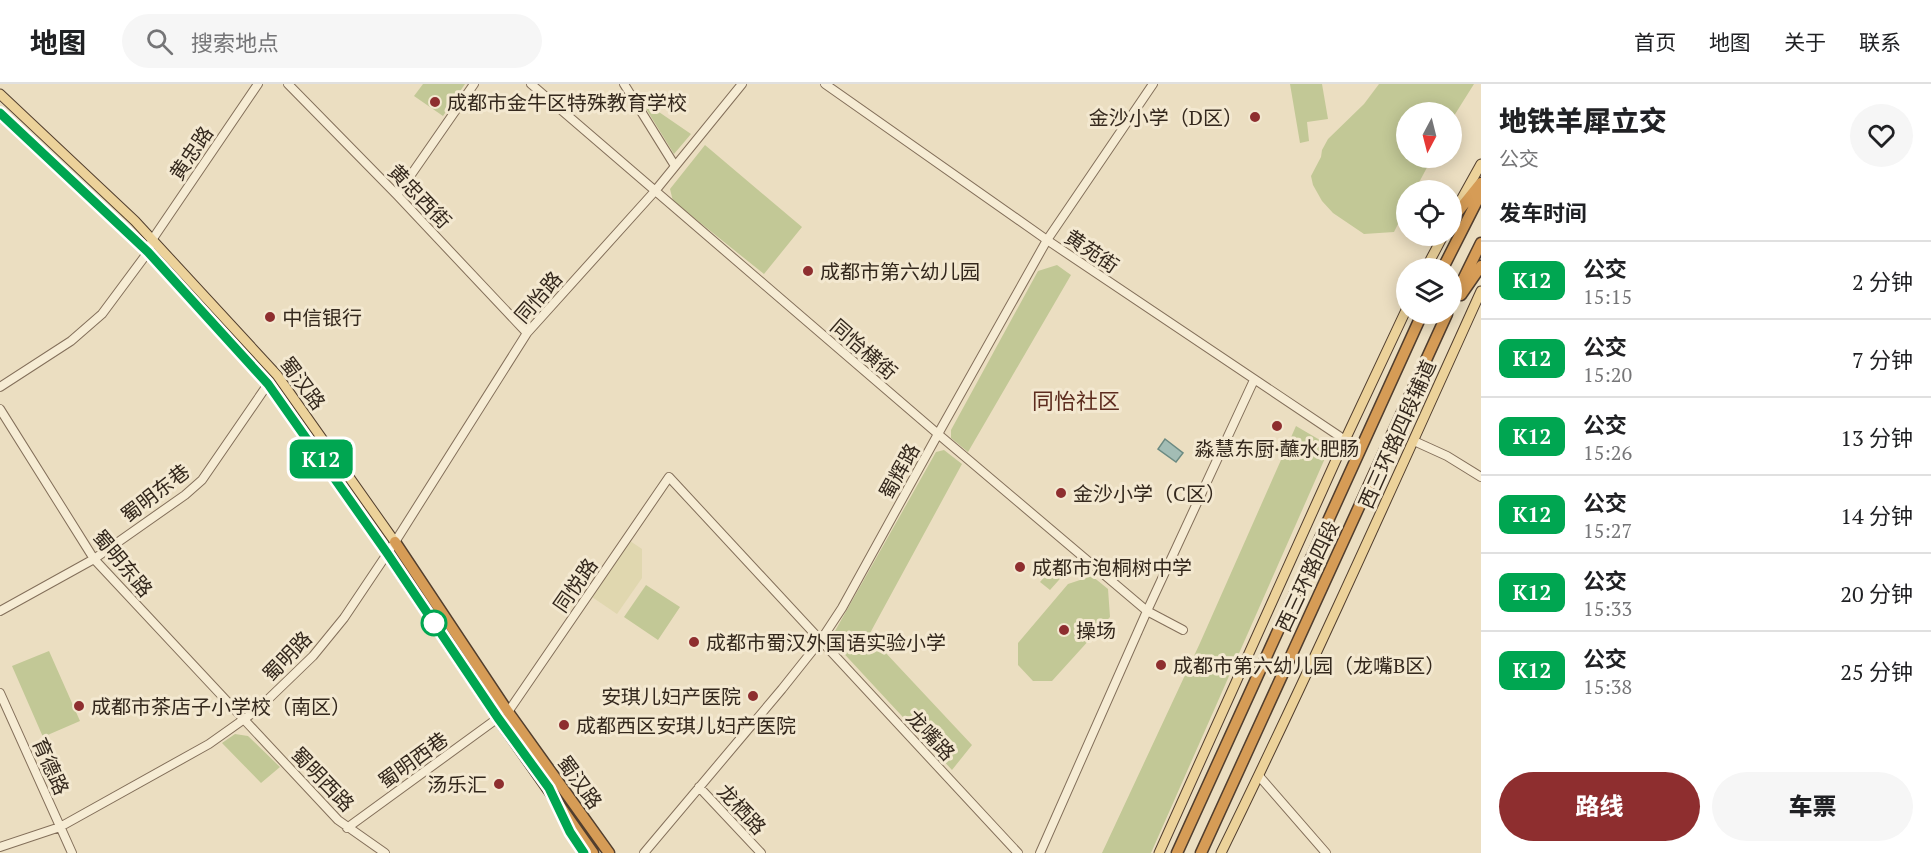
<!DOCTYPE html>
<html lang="zh">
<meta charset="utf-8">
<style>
body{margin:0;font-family:"PT Serif","Noto Sans SC",serif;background:#f6f6f6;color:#202124;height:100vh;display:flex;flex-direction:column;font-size:22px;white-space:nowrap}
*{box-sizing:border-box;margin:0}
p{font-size:20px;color:#757577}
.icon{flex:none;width:33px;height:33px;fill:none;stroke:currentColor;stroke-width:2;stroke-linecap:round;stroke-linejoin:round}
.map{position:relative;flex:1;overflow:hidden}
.drawer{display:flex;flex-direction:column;background:#fff;width:450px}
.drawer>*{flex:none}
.badge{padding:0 12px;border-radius:9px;font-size:21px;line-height:39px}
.needle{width:39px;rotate:187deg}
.controls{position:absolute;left:1396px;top:18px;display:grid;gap:12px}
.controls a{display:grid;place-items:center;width:66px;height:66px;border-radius:50%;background:#fff;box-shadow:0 3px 15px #0003;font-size:30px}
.map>.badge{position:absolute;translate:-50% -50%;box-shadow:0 0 0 3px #fff}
h2{padding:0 18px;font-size:22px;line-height:54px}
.round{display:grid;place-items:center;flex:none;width:63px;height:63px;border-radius:32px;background:#f6f6f6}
.headline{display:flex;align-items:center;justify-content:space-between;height:102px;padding:0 18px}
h1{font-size:28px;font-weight:800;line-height:45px}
.primary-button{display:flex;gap:12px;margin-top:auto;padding:12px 18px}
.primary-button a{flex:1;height:69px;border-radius:36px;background:#8e2e2f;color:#fff;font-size:24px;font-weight:800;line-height:69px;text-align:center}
.primary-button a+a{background:#f6f6f6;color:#202124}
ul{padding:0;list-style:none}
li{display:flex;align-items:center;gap:18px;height:78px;padding:0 18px;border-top:2px solid #e0e0e0}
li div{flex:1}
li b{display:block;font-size:22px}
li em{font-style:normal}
li .badge{min-width:66px;font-weight:700;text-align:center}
header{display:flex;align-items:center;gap:36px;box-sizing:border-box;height:84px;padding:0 30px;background:#fff;border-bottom:2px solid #e0e0e0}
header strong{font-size:28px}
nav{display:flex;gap:33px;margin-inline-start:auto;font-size:21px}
.search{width:420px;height:54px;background:#f6f6f6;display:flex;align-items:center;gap:15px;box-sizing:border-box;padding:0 21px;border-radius:33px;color:#757577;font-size:22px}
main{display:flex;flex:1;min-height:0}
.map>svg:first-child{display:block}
.farmland{fill:#e0d7af}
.green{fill:#c2c896}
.water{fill:#a3bdb5;stroke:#6b8a82;stroke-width:1.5}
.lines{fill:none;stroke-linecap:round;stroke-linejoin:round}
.minor-casing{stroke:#836f5a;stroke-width:10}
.major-casing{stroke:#513e2e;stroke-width:11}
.highway-casing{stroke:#513e2e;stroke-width:13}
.minor{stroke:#f6ecd4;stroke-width:8}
.major{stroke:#ecd29a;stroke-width:9}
.highway{stroke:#d69c56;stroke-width:10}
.line-casing{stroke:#fff;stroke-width:14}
.line{stroke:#00a651;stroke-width:9}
.poi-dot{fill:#8e2e2f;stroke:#f3e8d0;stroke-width:2}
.stop-dot{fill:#fff;stroke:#00a651;stroke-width:3}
.labels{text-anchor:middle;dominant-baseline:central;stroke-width:6;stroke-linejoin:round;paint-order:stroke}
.poi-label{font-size:20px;fill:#34281d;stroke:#f3e8d0;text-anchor:start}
.street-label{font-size:20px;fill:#34281d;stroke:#f3e8d0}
.quarter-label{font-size:22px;fill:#5d2c1f;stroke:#f3e8d0}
</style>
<header>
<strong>地图</strong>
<div class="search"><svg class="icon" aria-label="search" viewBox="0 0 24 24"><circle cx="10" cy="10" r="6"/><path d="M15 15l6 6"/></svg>搜索地点</div>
<nav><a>首页</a><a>地图</a><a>关于</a><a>联系</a></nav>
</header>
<main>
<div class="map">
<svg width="1481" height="769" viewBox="0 0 1481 769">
<rect width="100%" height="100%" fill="#ebdec1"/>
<path class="farmland" d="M630,457L642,465V494L617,530L592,513Z"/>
<path class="green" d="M423,0H465L443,32L414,12Z
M1290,0H1322L1328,35L1307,38L1309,57L1300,59Z
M1379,0H1474L1452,35V28H1407V74H1432L1415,106H1407V122L1394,148L1364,150L1333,129L1322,117L1313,101L1311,92L1321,73L1322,66L1328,55L1364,20Z
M640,15L691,50L674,70Z
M705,61L802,143L764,190L673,117L670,105Z
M1057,181L1071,191L968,368L951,354V346L1038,187Z
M1296,342L1325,359L1326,372L1151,769H1102L1200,559Z
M944,366L962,380L869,551L972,661L952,686L836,561L835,547L936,368Z
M1056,480L1066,488L1050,506L1040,498Z
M1092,492L1108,505L1110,533L1052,597H1033L1018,581V559L1068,500Z
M646,501L680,523L658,556L624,533Z
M49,567L80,637L43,653L12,582Z
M235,650L248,652L280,683L261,699L222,659Z"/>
<path class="water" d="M1165,355L1183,369L1176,378L1158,365Z"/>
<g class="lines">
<defs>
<path id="minor" d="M288,0L397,111L527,249
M531,0L938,350L1147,527L1183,546
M624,0L675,82
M825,0L1047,156L1345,356
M397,111L474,0
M0,303L71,257L102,230L148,168L152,156L258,0
M0,325L94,475L338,736L385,769
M1414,357L1447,372L1481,393
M0,527L94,475L185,411L202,396L268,300
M0,609L72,769
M508,628L669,393L1018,769
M1259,692L1326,769
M699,703L761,769
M347,744L498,634
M0,763L60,743L209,660L257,626L313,572L344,534L395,458L527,249L655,107L742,0
M644,769L782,605L821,556L842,524L938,350L1047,156L1153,0
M1040,769L1147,527L1254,296"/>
<path id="major" d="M0,10L135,137L277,291L395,458
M0,29L148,168L268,300L387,469
M1456,125L1481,80
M1426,184L1443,152
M562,731L584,769
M1159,769L1345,356L1407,224
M1221,769C1312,583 1396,395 1481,207"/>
<path id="highway" d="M1452,135L1481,99
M1443,184L1481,109
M1461,211L1481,182
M1452,218L1481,159
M395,458L508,628L609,769
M387,469L498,634L593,769
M1177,769L1422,230
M1201,769L1447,230"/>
</defs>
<use href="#minor" class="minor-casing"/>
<use href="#major" class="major-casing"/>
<use href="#highway" class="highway-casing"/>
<use href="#minor" class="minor"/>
<use href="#major" class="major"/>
<use href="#highway" class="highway"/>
</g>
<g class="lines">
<defs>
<path id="line" d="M0,29L148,168L268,300L387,469L498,634L549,704L570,748L584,769"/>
</defs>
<use href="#line" class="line-casing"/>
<use href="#line" class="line"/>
</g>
<g class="poi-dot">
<circle cx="435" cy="18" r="6"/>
<circle cx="1255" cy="33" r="6"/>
<circle cx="808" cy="187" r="6"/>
<circle cx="270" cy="233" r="6"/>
<circle cx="1277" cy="342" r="6"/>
<circle cx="1061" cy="409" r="6"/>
<circle cx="1020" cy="483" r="6"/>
<circle cx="1064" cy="546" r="6"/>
<circle cx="694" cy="558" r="6"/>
<circle cx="1161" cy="581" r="6"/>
<circle cx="753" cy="612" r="6"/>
<circle cx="79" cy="622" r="6"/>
<circle cx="564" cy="641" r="6"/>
<circle cx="499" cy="700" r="6"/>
</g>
<circle class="stop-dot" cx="434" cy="539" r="12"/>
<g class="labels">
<g class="poi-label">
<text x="447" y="18">成都市金牛区特殊教育学校</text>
<text x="1243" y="33" text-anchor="end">金沙小学（D区）</text>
<text x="820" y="187">成都市第六幼儿园</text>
<text x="282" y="233">中信银行</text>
<text x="1277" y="364" text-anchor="middle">淼慧东厨·蘸水肥肠</text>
<text x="1073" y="409">金沙小学（C区）</text>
<text x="1032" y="483">成都市泡桐树中学</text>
<text x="1076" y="546">操场</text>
<text x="706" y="558">成都市蜀汉外国语实验小学</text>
<text x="1173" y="581">成都市第六幼儿园（龙嘴B区）</text>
<text x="741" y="612" text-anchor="end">安琪儿妇产医院</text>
<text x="91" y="622">成都市茶店子小学校（南区）</text>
<text x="576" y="641">成都西区安琪儿妇产医院</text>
<text x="487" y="700" text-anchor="end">汤乐汇</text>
</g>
<g class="street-label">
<text transform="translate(191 69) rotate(-56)">黄忠路</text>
<text transform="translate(420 112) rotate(46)">黄忠西街</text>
<text transform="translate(1092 167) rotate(34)">黄苑街</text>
<text transform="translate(538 213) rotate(-49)">同怡路</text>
<text transform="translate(864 265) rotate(41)">同怡横街</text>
<text transform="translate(303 299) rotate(53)">蜀汉路</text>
<text transform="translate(1397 350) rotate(-66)">西三环路四段辅道</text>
<text transform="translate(899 387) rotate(-61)">蜀辉路</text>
<text transform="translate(155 409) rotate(-38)">蜀明东巷</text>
<text transform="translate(123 479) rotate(50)">蜀明东路</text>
<text transform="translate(1307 492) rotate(-65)">西三环路四段</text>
<text transform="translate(575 501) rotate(-55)">同悦路</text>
<text transform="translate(287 572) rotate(-46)">蜀明路</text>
<text transform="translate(931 651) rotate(47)">龙嘴路</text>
<text transform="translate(413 676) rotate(-36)">蜀明西巷</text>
<text transform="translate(51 682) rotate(66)">育德路</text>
<text transform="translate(323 695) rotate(46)">蜀明西路</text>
<text transform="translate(580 698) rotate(54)">蜀汉路</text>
<text transform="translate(742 725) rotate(47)">龙栖路</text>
</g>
<g class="quarter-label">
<text x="1076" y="316">同怡社区</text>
</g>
</g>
</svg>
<div class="controls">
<a><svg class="needle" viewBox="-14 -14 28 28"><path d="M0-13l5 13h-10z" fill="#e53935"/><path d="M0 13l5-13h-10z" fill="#757577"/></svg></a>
<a><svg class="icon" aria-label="locate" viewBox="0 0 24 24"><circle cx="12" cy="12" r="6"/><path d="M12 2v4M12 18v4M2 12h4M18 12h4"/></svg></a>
<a><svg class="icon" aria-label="layers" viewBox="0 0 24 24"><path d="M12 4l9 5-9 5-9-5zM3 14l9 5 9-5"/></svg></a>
</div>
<b class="badge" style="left:321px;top:375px;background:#00a651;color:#fff">K12</b>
</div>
<section class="drawer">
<div class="headline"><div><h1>地铁羊犀立交</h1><p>公交</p></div><a class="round"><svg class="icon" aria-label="heart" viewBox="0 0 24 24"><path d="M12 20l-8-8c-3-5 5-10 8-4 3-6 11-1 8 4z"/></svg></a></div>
<h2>发车时间</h2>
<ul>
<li><span class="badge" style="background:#00a651;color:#fff">K12</span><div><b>公交</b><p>15:15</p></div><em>2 分钟</em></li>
<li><span class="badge" style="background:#00a651;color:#fff">K12</span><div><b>公交</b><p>15:20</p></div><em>7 分钟</em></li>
<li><span class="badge" style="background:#00a651;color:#fff">K12</span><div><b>公交</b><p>15:26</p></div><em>13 分钟</em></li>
<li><span class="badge" style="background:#00a651;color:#fff">K12</span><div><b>公交</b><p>15:27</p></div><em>14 分钟</em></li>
<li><span class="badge" style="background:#00a651;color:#fff">K12</span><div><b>公交</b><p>15:33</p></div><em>20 分钟</em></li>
<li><span class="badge" style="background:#00a651;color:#fff">K12</span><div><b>公交</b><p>15:38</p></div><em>25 分钟</em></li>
</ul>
<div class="primary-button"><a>路线</a><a>车票</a></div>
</section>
</main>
